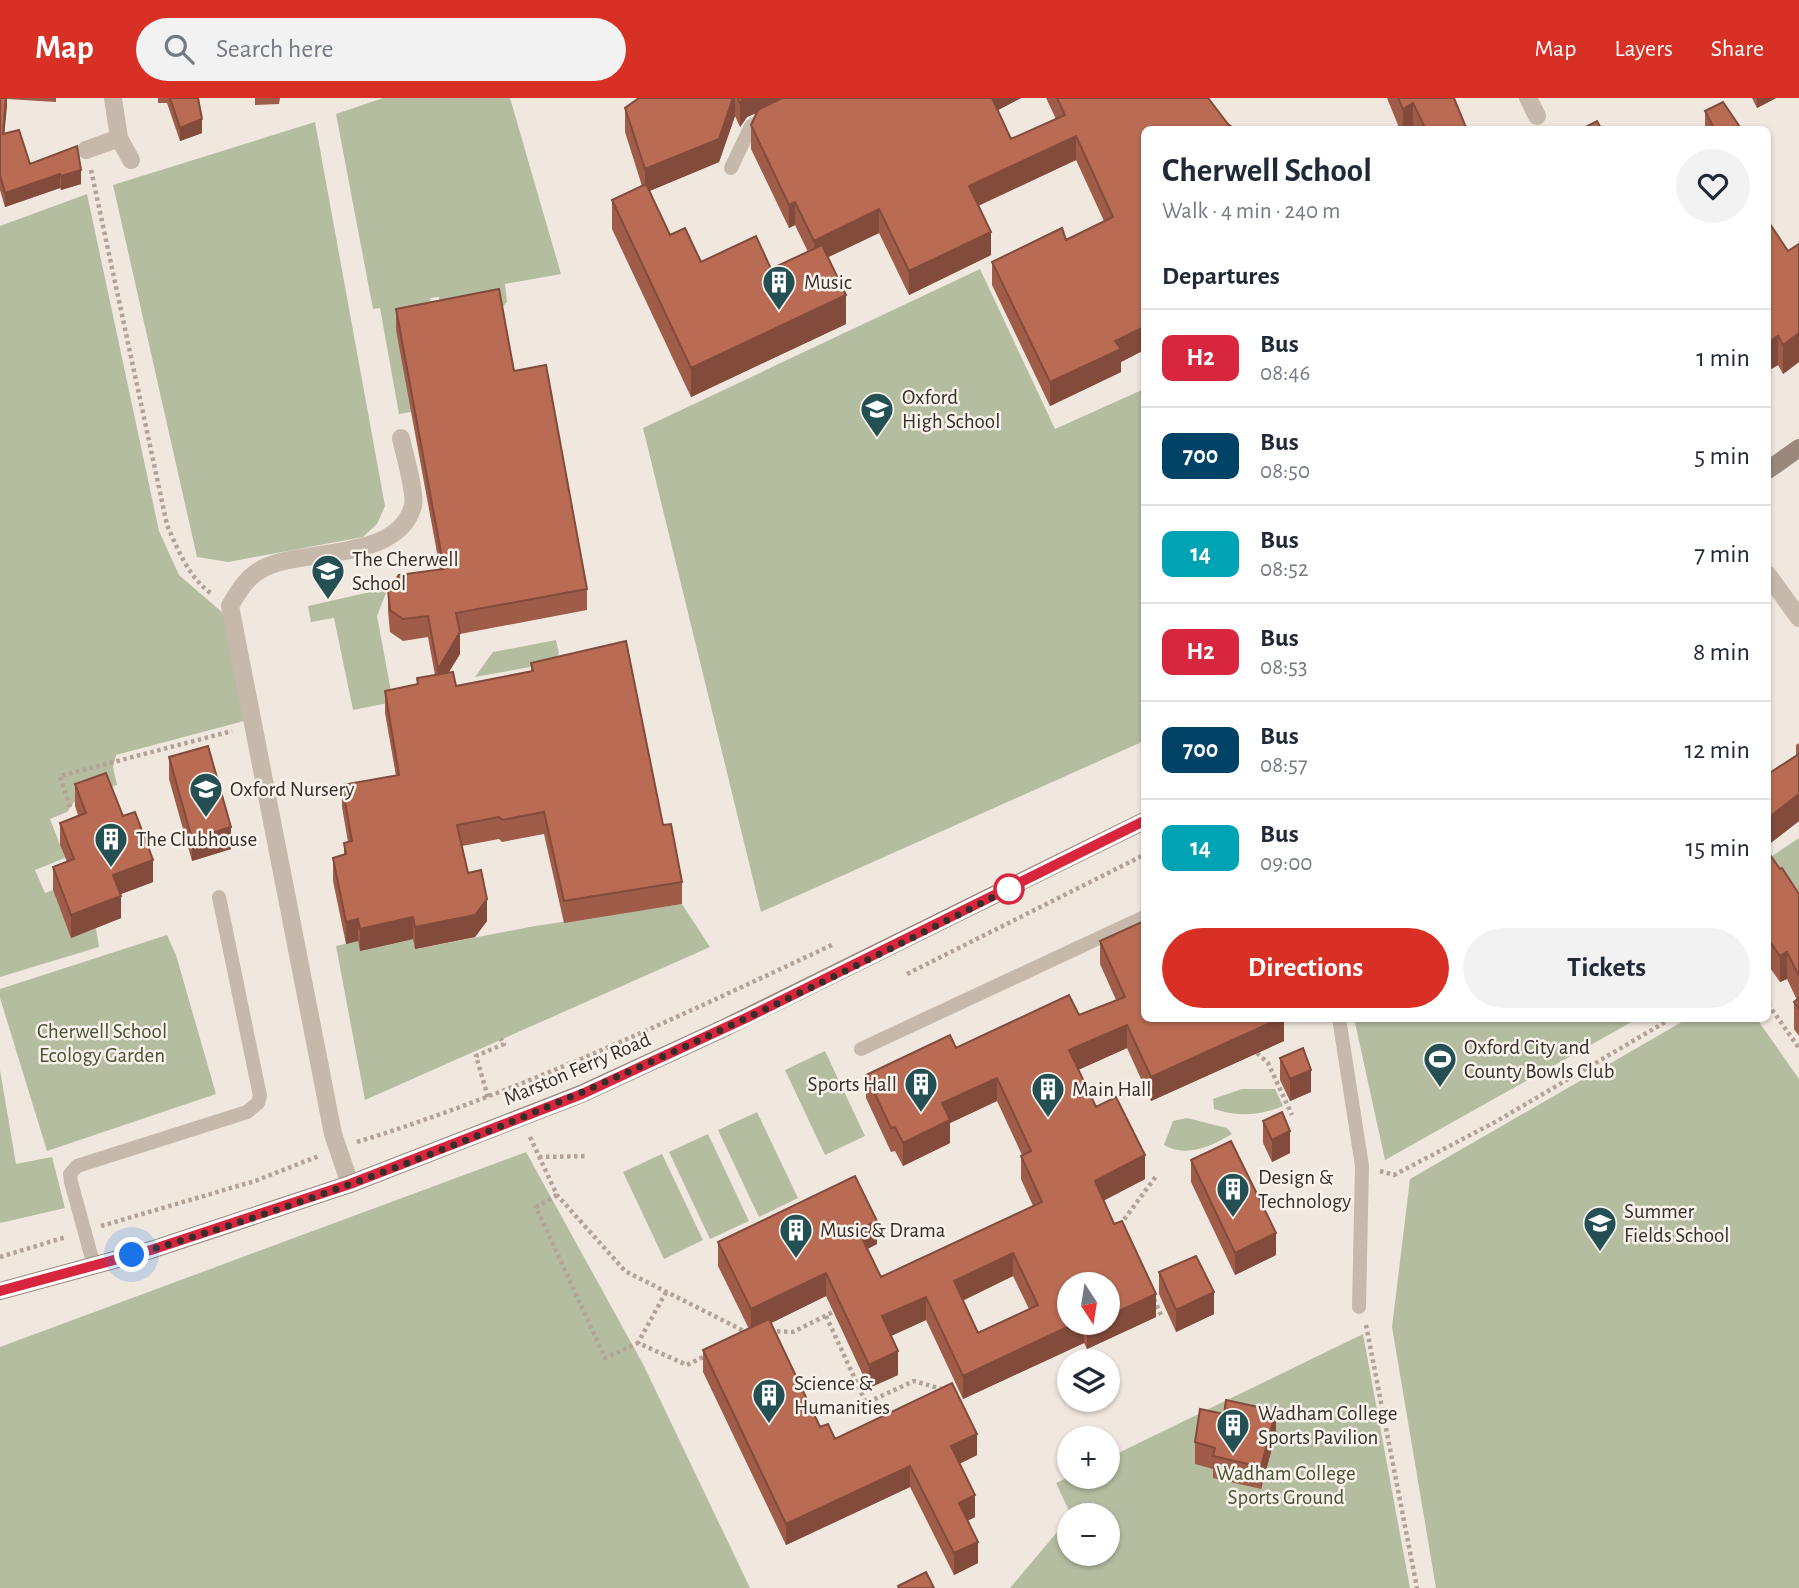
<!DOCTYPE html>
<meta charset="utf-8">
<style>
body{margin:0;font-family:"Alegreya Sans",sans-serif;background:#f2f2f3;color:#1f2937;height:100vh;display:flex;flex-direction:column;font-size:26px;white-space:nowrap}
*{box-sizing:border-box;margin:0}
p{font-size:23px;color:#747a83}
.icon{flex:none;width:38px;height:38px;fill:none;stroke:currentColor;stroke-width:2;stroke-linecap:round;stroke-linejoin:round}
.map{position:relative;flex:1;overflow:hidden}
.drawer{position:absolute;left:1141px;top:28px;width:630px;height:896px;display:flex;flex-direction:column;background:#fff;border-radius:10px;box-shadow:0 2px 5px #0004}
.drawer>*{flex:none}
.badge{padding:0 14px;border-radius:10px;font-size:24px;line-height:46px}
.needle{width:46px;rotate:168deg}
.buttons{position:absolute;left:1057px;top:1174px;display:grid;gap:14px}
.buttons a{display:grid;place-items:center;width:63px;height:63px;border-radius:50%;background:#fff;box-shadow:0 2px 5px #0004;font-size:35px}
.you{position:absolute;width:35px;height:35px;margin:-18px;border:5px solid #fff;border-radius:50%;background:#1a73e8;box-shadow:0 0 0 10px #1a73e833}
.map>.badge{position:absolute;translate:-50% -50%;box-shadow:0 0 0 4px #fff}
h2{padding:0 21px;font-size:26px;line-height:63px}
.round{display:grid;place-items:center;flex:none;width:74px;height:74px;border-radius:37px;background:#f2f2f3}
.overview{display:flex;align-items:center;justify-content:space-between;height:119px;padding:0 21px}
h1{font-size:33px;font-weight:600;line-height:52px}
.primary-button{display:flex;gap:14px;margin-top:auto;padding:14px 21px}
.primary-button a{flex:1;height:80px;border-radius:42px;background:#d93025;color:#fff;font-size:28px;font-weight:600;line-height:80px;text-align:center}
.primary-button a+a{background:#f2f2f3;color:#1f2937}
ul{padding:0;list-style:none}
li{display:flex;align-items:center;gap:21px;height:98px;padding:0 21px;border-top:2px solid #e0e1e3}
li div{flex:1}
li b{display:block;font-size:26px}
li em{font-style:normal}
li .badge{min-width:77px;font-weight:700;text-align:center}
header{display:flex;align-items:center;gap:42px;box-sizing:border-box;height:98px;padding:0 35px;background:#d93025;color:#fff}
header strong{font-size:33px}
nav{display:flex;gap:38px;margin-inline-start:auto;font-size:24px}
.search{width:490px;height:63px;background:#f2f2f3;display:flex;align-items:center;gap:18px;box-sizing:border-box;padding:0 24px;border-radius:38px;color:#747a83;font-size:26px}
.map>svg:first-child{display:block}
.green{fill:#b4bda0}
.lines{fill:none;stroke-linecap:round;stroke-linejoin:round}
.path{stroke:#b3a296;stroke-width:4.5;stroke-dasharray:3.5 3.5;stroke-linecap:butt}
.lane{stroke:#c7b8ac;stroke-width:14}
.street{stroke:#c7b8ac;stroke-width:18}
.secondary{stroke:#9a887d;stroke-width:18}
.wall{fill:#9f5c48;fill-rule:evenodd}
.shaded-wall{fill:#824b3b}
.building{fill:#b96b54;stroke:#824b3b;stroke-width:2;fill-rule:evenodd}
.line-casing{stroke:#fff;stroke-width:16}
.line{stroke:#d7263d;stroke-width:10}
.walk{stroke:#362e2a;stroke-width:7;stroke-dasharray:0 12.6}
.stop-dot{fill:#fff;stroke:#d7263d;stroke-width:3.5}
.labels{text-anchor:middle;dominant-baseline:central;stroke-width:5;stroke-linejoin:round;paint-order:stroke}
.poi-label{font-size:21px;fill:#362e2a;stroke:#f8f2eb;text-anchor:start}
.park-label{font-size:21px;fill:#465130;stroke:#f8f2eb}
.street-label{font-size:21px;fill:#362e2a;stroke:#f8f2eb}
</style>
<header>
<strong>Map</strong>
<div class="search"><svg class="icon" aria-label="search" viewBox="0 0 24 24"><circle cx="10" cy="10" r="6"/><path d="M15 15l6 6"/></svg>Search here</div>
<nav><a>Map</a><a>Layers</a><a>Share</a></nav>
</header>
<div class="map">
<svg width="1799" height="1490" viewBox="0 0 1799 1490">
<rect width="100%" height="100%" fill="#f0e8df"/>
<path class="green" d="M383,0H510L561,176L505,186L507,204L499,213L443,223L439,199L430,200L435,225L411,314L399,316L380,210L373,211L336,16Z
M315,24L385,408L377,426L363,439L228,464L197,459L113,87Z
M87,96L159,433L179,477L223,515L244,623L116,657L113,669L117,687L75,703L67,714L50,721L65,760L35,772L45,795L53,792L71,839L96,830L99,849L0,879V128Z
M980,171L1055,331L1144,291V643L761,814L643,330Z
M388,490L377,518L393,604L353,612L334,520L311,524L308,508Z
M556,542L559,556L552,565L475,579L493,554Z
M1799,740V798L1772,758Z
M682,806L710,849L365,1002L336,848L358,843L361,853L412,834L416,851L535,828Z
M167,837L176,857L216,996L47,1053L0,900V891Z
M1354,920H1637V921L1385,1062Z
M1687,921H1757L1799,981V1490H1436L1392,1229L1410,1081Z
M825,953L865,1038L825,1057L785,972Z
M0,972L16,1066L52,1059L65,1110L0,1125Z
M1242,991H1275L1283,1008C1260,1018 1238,1019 1214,1011L1213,1001Z
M757,1014L798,1100L759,1119L718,1032Z
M1187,1020L1227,1030L1232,1036C1212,1048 1186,1060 1164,1047L1173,1023Z
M708,1036L749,1123L710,1141L669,1054Z
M526,1054L644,1268L750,1490H0V1249Z
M662,1056L703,1142L664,1161L623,1074Z
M1363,1236L1410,1490H1010L1069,1420V1456H1108V1418L1071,1417L1056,1385L1069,1379H1108V1360Z"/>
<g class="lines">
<path class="path" d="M91,72L167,427C178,452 189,480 212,496
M70,709L60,678L232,633
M907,876L1144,757
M1768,906L1799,950
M1257,955L1268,965L1292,1017
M488,999L476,958L504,946L501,941
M530,1039L557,1097L625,1173L748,1235
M357,1044C522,993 678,919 834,846
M539,1059L588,1058
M1380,1073L1394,1077L1497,1023L1672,920
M557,1097L536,1109L605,1260L638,1245
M1120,1127L1157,1077
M101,1128L255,1083L319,1058
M0,1159L66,1139
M666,1194L638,1245L687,1267L709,1256
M1154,1201L1161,1217
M826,1218L866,1305L914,1283L945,1292
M1366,1227L1417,1490
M770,1233L793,1234L837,1212"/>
<path class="lane" d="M731,70L751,28L767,20
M1339,920L1362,1068L1359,1209
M861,951L1144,819
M94,1168L71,1084L70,1076L77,1068L247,1014L258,1005L260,998L219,799"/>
<path class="street" d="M1528,0L1537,18
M119,40L131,62
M86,52L119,40L113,0
M1768,477L1799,520
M350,1086L333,1036L230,508C239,492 248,477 266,469C308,450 398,463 413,408C416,395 404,355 401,340"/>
<path class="secondary" d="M1768,372L1799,350
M0,1193L151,1152L350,1086L581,996L722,931L1144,723"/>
</g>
<path class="wall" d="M0,0H56V4L7,1L4,36L30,66L81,86L61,92L60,90L5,109L0,92Z
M158,0H198L202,35L180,43L167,5H158Z
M255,0H280L279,6L255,7Z
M639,0H1021L998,12L1011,41L1056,21L1046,0H1208L1144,32V252L1121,264V274L1050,308L992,187V164L1066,142L1104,123L1076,62L978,108L991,157L909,197L879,135L828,159L846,226L691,299L612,131V102L642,88L625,34V10ZM757,15L751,27V51L789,130L795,127L808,154L771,171L701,164L670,137L649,93L719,64L735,18L740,29L747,19Z
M1387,0H1454L1467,32H1400Z
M1752,0H1776L1757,10Z
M1705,13L1742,32H1707L1705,28Z
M1768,123L1788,153L1799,146V264L1783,276L1778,267L1768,273Z
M396,211L514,273L587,491V512L460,536V556L448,575L456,588L531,573V565L663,727L682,784V806L564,825L544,736L502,744L499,741L462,748L468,775L487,823L475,839L415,851L413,841L360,853L358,843L346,846L333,783V760L344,756V745L348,744L342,709V687L396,678L385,615V593L417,586V580L435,577L428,539L403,543L390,534L388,513V492L440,471L396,232Z
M1799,645V723L1768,747L1796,659V647Z
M169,659L231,751L192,763L169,681Z
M75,686L123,718L153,784L121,796V820L71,840L53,792V769L67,764L60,747V725L78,717L75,708Z
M1768,754L1799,796V938L1794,931V904L1797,902L1787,881L1780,884L1768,867Z
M1100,843L1284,920V943L1151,1003L1127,950L1078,972L1096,1009L1145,1081L1103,1103L1156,1219L1087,1251L1084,1245L963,1301L926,1222L891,1238L898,1277L869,1290L826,1198L771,1225L820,1329L835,1341L977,1357L959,1366L975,1419L967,1423L978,1465L954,1477L910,1389L786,1447L703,1274V1252L749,1231L718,1168V1144L877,1146L867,1151L881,1179L1033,1108L1021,1081V1058L1022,1057L997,1003L950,1025V1045L903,1068L895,1053L891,1054L866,1000V977L1079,917L1116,902L1100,866ZM1013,1178L1029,1211L978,1235L963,1202ZM1108,1186V1225H1069Z
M1280,960L1311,994L1290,1003L1280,982Z
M1263,1023L1290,1055L1272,1064L1263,1045Z
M1191,1062L1276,1157L1235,1177L1191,1084Z
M1159,1174L1214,1216L1176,1234L1159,1196Z
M1224,1316L1276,1335L1261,1391L1213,1380V1371L1195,1366V1344Z"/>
<path class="shaded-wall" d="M6,0L7,8L3,50V36Z
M733,0H735V18L719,64L645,95V71Z
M744,0H788L747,19L740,29V5Z
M989,0H1021L989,17Z
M1757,0H1776L1757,10Z
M1413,5V32H1403V11Z
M202,21V35L180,43V30Z
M1076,38V62L969,112V88Z
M81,72V86L61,92V78Z
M60,76V90L5,109V95Z
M795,104V127L789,130V107Z
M879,111V135L814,166V143Z
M991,134V157L909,197V173Z
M846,197V226L691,299V270Z
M1144,229V252L1121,264V274L1050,308V284L1115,243Z
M1799,235V264L1783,276V247Z
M1778,238V267L1768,273V244Z
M460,534V556L438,592V571Z
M1799,696V723L1768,747V720Z
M231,729V751L192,763V741Z
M153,762V784L113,799V777Z
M121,798V820L71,840V817Z
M487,801V823L475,839L415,851V829Z
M413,819V841L360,853V831Z
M358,821V843L346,846V824Z
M1787,854V881L1780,884V858Z
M1281,920H1284V943L1151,1003V979Z
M1127,927V950L1069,976V952Z
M1311,972V994L1290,1003V981Z
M997,980V1003L950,1025V1045L903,1068V1045L942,1005Z
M1290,1033V1055L1272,1064V1042Z
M1145,1057V1081L1095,1107V1083Z
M877,1123V1146L858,1156V1132Z
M1276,1135V1157L1235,1177V1155Z
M1013,1155V1178L954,1207V1183Z
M826,1175V1198L751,1235V1211Z
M1214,1194V1216L1176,1234V1212Z
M1156,1196V1219L1087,1251V1228L1093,1225H1108V1218Z
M926,1199V1222L882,1242V1218Z
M1076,1225H1084V1245L963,1301V1278Z
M898,1253V1277L869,1290V1267Z
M1276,1313V1335L1261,1391V1369Z
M977,1336V1357L951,1370V1348Z
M910,1368V1389L786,1447V1426Z
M975,1397V1419L959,1427V1405Z
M978,1444V1465L954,1477V1455Z"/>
<path class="building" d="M0,0H6L3,36L19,32L30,66L77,48L81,72L61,78L60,76L5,95L0,77Z
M170,0H198L202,21L180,30Z
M639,0H733L719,41L645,71L625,10Z
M738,0H744L740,5Z
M782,0H992L1011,41L1065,17L1057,0H1208L1228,26L1236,32H1144V229L1115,243L1121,251L1050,284L992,164L1062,130L1066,142L1113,119L1076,38L969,88L991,134L909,173L879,111L814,143L795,104L789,107L751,27L758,12Z
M1398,0H1454L1467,32H1426L1413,5L1403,11Z
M1723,4L1742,32H1715L1705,13Z
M1597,23L1602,32H1580Z
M646,86L670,137L685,130L701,164L756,138L771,171L822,147L846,197L691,270L612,102Z
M1768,123L1788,153L1799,146V235L1783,247L1778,238L1768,244Z
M499,191L514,273L546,267L587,491L456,515L460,534L438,571L428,518L403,521L390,512L388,492L399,477L444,471L396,211Z
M626,543L663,727L671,726L682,784L564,803L544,714L502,722L499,719L457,727L468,775L481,772L487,801L475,817L415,829L413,819L360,831L358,821L346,824L333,760L346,756L344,745L352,743L342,687L399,677L385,593L418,586L417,580L453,574L456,588L533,573L531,565Z
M208,648L231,729L192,741L169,659Z
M1799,656V696L1768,720V676Z
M106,675L123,718L135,714L153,762L113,777L121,798L71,817L53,769L74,761L60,725L86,715L75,686Z
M1768,754L1780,771L1782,770L1799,796V878L1787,854L1780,858L1768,841Z
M1144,823V920H1281L1151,979L1127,927L1069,952L1096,1009L1116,999L1145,1057L1095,1083L1114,1126L1122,1123L1156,1196L1108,1218V1186H1069V1225H1076L963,1278L926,1199L882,1218L898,1253L869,1267L826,1175L751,1211L718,1144L855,1078L877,1123L858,1132L881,1179L1042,1104L1021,1058L1031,1053L997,980L942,1005L950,1022L903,1045L895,1029L891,1030L866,977L950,937L956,950L1069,897L1079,917L1125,899L1100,843ZM1013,1155L1038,1207L978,1235L954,1183Z
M1799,900V911L1794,904Z
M1303,950L1311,972L1290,981L1280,960Z
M1282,1014L1290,1033L1272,1042L1263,1023Z
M1231,1043L1276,1135L1235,1155L1191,1062Z
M1196,1158L1214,1194L1176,1212L1159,1174Z
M769,1221L820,1329L828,1326L835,1341L952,1285L977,1336L951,1348L975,1397L959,1405L978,1444L954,1455L910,1368L786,1426L703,1252Z
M1226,1302L1276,1313L1261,1369L1213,1358L1215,1350L1195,1344L1200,1311L1224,1316Z
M926,1474L934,1490H899L898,1488Z"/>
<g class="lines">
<defs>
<path id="line" d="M0,1193L151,1152L350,1086L582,996L746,920L1144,723"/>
</defs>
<use href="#line" class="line-casing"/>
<use href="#line" class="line"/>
<path class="walk" d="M132,1157C440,1069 731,933 1015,788L1009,791"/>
</g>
<defs>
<symbol id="building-pin" viewBox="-11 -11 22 30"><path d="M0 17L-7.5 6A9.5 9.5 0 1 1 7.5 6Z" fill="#245053" stroke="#f8f2eb"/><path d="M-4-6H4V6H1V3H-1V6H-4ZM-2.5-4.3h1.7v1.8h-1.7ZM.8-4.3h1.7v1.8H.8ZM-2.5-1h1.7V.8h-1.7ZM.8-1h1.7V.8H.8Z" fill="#fff"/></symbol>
<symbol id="school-pin" viewBox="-11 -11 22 30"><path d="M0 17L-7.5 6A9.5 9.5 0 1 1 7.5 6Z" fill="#245053" stroke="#f8f2eb"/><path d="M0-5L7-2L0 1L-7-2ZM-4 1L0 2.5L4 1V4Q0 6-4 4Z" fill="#fff"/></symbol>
<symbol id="stadium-pin" viewBox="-11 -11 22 30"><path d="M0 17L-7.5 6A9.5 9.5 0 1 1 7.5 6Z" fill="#245053" stroke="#f8f2eb"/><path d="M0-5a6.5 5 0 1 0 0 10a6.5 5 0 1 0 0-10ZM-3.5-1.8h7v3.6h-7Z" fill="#fff"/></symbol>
</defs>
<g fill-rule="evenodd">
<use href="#building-pin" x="760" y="165" width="38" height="52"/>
<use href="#school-pin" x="858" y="292" width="38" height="52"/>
<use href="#school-pin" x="309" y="454" width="38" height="52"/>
<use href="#school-pin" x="187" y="672" width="38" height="52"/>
<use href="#building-pin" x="92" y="722" width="38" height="52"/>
<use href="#stadium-pin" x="1421" y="942" width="38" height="52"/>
<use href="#building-pin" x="902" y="967" width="38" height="52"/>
<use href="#building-pin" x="1029" y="972" width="38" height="52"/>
<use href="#building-pin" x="1214" y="1072" width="38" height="52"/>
<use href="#school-pin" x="1581" y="1106" width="38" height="52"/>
<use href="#building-pin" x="777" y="1113" width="38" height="52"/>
<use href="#building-pin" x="750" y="1278" width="38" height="52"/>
<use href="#building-pin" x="1214" y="1308" width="38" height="52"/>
</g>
<circle class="stop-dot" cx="1009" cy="791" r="14"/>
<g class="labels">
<g class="poi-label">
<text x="804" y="184">Music</text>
<text x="902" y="299">Oxford<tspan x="902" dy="24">High School</tspan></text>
<text x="352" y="461">The Cherwell<tspan x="352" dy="24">School</tspan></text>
<text x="230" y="691">Oxford Nursery</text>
<text x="136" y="741">The Clubhouse</text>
<text x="1464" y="949">Oxford City and<tspan x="1464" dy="24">County Bowls Club</tspan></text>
<text x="897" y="986" text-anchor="end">Sports Hall</text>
<text x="1072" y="991">Main Hall</text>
<text x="1258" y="1079">Design &amp;<tspan x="1258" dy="24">Technology</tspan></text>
<text x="1624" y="1113">Summer<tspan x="1624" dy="24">Fields School</tspan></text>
<text x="820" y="1132">Music &amp; Drama</text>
<text x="794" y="1285">Science &amp;<tspan x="794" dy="24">Humanities</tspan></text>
<text x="1258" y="1315">Wadham College<tspan x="1258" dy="24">Sports Pavilion</tspan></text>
</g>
<g class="park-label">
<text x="102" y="933">Cherwell School<tspan x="102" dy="24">Ecology Garden</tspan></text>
<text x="1286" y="1375">Wadham College<tspan x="1286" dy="24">Sports Ground</tspan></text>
</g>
<g class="street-label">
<text transform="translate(577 971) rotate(-23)">Marston Ferry Road</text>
</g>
</g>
</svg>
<div class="buttons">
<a><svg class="needle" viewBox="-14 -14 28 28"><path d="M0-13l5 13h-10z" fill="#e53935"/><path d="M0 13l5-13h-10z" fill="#747a83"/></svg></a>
<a><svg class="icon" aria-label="layers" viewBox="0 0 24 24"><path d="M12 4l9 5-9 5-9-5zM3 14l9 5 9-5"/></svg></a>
<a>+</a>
<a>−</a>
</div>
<div class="you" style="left:132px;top:1157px"></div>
<section class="drawer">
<div class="overview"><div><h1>Cherwell School</h1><p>Walk · 4 min · 240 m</p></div><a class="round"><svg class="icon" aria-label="heart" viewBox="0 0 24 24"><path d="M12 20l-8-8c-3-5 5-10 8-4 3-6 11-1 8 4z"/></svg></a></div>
<h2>Departures</h2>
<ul>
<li><span class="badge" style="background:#d7263d;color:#fff">H2</span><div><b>Bus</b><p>08:46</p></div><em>1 min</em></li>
<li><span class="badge" style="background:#004366;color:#fff">700</span><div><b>Bus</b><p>08:50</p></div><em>5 min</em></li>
<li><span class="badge" style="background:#00a3b4;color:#fff">14</span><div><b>Bus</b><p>08:52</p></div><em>7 min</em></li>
<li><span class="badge" style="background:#d7263d;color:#fff">H2</span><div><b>Bus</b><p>08:53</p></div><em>8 min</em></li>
<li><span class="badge" style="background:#004366;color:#fff">700</span><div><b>Bus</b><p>08:57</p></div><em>12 min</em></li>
<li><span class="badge" style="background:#00a3b4;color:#fff">14</span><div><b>Bus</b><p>09:00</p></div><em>15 min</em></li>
</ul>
<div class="primary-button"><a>Directions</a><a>Tickets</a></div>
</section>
</div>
